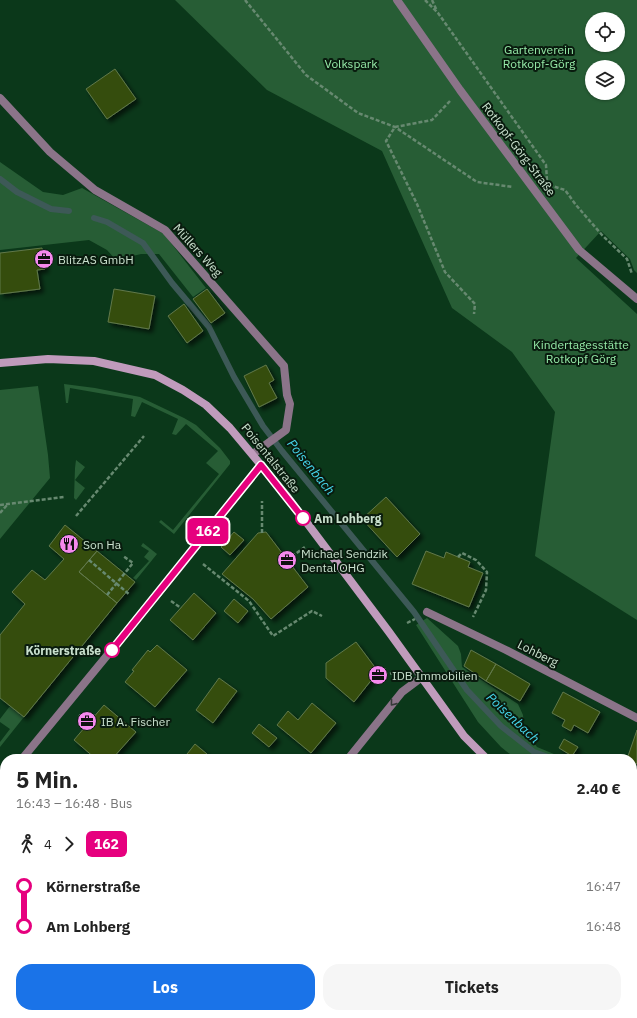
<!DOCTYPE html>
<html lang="de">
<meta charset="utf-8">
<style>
body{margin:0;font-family:"IBM Plex Sans",sans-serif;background:#f6f6f6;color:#222;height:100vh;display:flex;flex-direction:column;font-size:15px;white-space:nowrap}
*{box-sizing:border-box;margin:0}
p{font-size:13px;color:#767676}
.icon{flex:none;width:22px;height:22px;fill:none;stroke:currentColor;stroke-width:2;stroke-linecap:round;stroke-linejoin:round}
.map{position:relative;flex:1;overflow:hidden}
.details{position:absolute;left:0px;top:754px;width:637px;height:264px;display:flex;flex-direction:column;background:#fff;border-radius:16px 16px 0 0;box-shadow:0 1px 3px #0004}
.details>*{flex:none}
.badge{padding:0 8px;border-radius:6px;font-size:14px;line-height:26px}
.tools{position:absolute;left:585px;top:12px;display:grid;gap:8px}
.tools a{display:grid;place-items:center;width:40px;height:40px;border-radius:50%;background:#fff;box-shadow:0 1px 3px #0004;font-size:20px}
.map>.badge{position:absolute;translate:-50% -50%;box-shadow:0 0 0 2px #fff}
.legs{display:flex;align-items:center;gap:6px;height:44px;padding:0 16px;font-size:13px}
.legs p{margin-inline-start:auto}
.summary{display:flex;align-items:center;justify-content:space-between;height:68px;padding:0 16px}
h1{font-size:22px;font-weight:700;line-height:30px}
.primary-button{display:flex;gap:8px;margin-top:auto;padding:8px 16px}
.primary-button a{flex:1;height:46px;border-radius:16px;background:#1a73e8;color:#fff;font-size:16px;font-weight:700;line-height:46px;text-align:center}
.primary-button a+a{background:#f6f6f6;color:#222}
ul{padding:0 16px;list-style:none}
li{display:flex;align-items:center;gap:14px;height:40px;font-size:15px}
li i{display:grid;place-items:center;width:6px;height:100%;margin:0 5px;background:currentColor}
li i::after{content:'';width:10px;height:10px;margin:-5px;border:3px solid;border-radius:50%;background:#fff}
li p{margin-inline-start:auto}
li:first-child i{background:linear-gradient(#0000 50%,currentColor 0)}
li:last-child i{background:linear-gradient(currentColor 50%,#0000 0)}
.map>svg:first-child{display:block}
.green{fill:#275d35;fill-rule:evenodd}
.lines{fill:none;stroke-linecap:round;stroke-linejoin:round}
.stream{stroke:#3d5957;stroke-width:6}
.building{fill:#344e0f;stroke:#61784a;filter:url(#shadow)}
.path{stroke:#678970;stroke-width:2.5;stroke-dasharray:4 2;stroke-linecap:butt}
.minor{stroke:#8b7489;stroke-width:8}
.secondary{stroke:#c09bbc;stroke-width:8}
.oneway{stroke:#363a39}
.line-1-casing{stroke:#fff;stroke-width:9}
.line-1{stroke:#e6007e;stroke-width:6}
.stop-1-dot{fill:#fff;stroke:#e6007e;stroke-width:2}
.labels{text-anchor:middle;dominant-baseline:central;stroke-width:4;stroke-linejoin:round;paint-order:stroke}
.park-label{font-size:12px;fill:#95e9a7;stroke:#091b0e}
.street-label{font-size:12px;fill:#c9e0cd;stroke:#091b0e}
.poi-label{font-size:12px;fill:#c9e0cd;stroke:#091b0e;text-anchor:start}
.stop-label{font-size:12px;font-weight:bold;fill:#c9e0cd;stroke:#091b0e;text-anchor:start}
.water-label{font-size:13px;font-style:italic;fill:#46d7ed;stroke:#091b0e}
</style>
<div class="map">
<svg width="637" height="1018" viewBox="0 0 637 1018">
<defs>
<filter id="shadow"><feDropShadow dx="3.5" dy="3.5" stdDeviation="2" flood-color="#0009"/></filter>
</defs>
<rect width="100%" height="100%" fill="#0b381a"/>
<path class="green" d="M175,0H637V273L634,270L630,259L601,231L576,258L637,314V620L535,556L555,412L512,352L452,308L382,151L267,90ZM592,19H618V45H592ZM592,67H618V93H592Z
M0,162L43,192L63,195L82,188L164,234L206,288L193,297L159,254H141L116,260L107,250L89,240L0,250Z
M64,384L95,388L140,397L184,418L196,425L220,448L230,461V464L174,534L159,522L161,520L173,530L219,474L206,463L218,451L186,424L176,435L172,434L178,419L142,402L135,417L131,416L133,399L70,388L68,403H66Z
M38,386L48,455L50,478L0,539V390Z
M76,460L85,467L75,480L85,488L76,500L74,498L75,468Z
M143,543L157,554L136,580L133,578L149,561L144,557L149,551L141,546Z
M427,618L458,646L461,654L462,667L518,704L523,715L524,728L537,747L566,759H516L501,747L478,722L416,625Z
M10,706L24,717L0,747V742L10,729L0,722V719Z"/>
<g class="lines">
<path class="stream" d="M0,179L17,192L51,209L69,211
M94,218L107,222L143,243L172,283L209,327L234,377L263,426L282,451L414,612L467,690L501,726L534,752L554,759
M632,785L637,786"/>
</g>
<path class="building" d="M115,69L136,99L107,119L86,89Z
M42,248L45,269L37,270L40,289L0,294V253Z
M114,289L155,296L149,329L108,322Z
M207,289L225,313L211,323L193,299Z
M184,304L203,331L187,343L168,316Z
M266,365L274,380L269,383L277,398L259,407L244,376Z
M386,497L420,534L397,557L362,519Z
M65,525L97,551L79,572L117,603L24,717L0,698V635L25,604L12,592L32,570L45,580L64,559L49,546Z
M234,532L244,540L230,555L221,547Z
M266,532L308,587L271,619L253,599L222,574L258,533Z
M97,551L135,582L117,603L79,572Z
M426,551L444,558L446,552L470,562L468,567L483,573L469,607L412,584Z
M194,593L216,613L193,640L170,620Z
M234,599L248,611L238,623L224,611Z
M356,642L374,666V669L378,670L377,678H373L354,702L326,678V663Z
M157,645L187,670L155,707L125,682L134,671L132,670L148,650L150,652Z
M471,650L496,664L486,681L464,666Z
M496,664L530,684L520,701L486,681Z
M219,678L237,691L213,723L196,710Z
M563,692L600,712L588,733L574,725L571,731L562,726L565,720L552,713Z
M312,703L336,723L311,753L277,725L288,711L298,720Z
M104,705L136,732L112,759H96L74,740L85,727L83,725L90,717L92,719Z
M259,724L277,738L269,747L252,733Z
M637,730V764L632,762V759H627Z
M564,739L578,747L572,756L559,748Z
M195,744L207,754L202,759H183Z
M0,856L5,861V896L0,902Z
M0,950L1,962L5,961V990L0,991V1002Z
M186,1013H195L200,1018H182Z
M293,1013H346L342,1018H297Z
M551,1013H571L568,1018H549Z"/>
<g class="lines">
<path class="path" d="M245,0L306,75L358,113L395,127L477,182L513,187
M425,0L438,13L546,165L547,181
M432,0L437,11
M450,101L432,120L395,127L386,141L417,204L445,272L475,304L474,314
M549,185L565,190L576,205L602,235L627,259L632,274
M0,505L64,497
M0,513L8,504
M76,516L144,436
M262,533V501
M458,557L462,553L476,560L487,572L486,590L473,617
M89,560L130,595
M287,560L305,547
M203,564L249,601L273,636L312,611L322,616
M107,595L133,563L123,556
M171,601L181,608
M407,623L415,619
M378,675L395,673
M79,715L87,721"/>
<path class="minor" d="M397,0L460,90L579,250L637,299
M0,98L50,152L95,190L165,230L284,366L287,395L290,404L286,430L253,454
M427,612L506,650L637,718
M22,759L179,568L261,465
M348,759L402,692L422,677
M0,786L5,780
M0,816L5,820
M242,1013L248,1018
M151,1018L153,1013
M473,1018L476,1013"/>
<path class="secondary" d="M0,363L48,359L94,361L155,375L183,390L206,405L230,428L286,495L389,632L464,736L487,759
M632,837L637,839"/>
</g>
<defs><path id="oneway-chevron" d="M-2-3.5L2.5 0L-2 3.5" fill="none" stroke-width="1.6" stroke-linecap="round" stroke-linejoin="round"/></defs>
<use class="oneway" href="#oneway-chevron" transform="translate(393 703) rotate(129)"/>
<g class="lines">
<defs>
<path id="line-1" d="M112,650L261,465L303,518"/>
</defs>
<use href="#line-1" class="line-1-casing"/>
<use href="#line-1" class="line-1"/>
</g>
<defs>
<symbol id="office-disc" viewBox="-11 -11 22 22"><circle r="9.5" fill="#f689ee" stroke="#091b0e"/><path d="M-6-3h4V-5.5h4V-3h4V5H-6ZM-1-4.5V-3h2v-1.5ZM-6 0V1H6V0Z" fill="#111"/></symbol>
<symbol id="restaurant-disc" viewBox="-11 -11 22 22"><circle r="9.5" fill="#f689ee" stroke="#091b0e"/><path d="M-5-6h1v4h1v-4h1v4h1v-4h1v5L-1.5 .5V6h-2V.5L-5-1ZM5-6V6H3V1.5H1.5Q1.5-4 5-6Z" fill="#111"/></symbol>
</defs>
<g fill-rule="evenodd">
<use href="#office-disc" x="33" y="248" width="22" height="22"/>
<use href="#restaurant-disc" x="58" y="533" width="22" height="22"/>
<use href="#office-disc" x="276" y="549" width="22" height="22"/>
<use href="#office-disc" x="367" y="664" width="22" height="22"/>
<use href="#office-disc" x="76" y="710" width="22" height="22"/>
</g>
<g class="stop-1-dot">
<circle cx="303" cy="518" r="7"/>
<circle cx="112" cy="650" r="7"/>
</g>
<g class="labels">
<g class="park-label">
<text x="539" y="49">Gartenverein<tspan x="539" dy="14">Rotkopf-Görg</tspan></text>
<text x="351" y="63">Volkspark</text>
<text x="581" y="344">Kindertagesstätte<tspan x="581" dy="14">Rotkopf Görg</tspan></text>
</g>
<g class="street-label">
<text transform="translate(519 149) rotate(53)">Rotkopf-Görg-Straße</text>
<text transform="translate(198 250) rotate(48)">Müllers Weg</text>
<text transform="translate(271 458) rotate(51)">Poisentalstraße</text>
<text transform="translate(538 653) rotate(27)">Lohberg</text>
</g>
<g class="poi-label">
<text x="58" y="259">BlitzAS GmbH</text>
<text x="83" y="544">Son Ha</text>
<text x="301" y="553">Michael Sendzik<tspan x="301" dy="14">Dental OHG</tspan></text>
<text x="392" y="675">IDB Immobilien</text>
<text x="101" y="721">IB A. Fischer</text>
</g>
<g class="stop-label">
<text x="314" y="518">Am Lohberg</text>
<text x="101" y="650" text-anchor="end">Körnerstraße</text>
</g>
<g class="water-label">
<text transform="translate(311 467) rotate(51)">Poisenbach</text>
<text transform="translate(513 718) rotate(43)">Poisenbach</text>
</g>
</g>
</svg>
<div class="tools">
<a><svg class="icon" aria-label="locate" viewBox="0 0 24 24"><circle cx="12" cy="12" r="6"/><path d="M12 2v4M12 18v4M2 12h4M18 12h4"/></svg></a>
<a><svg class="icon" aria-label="layers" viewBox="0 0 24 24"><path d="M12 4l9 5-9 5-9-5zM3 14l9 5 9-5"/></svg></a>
</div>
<b class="badge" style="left:208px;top:531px;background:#e6007e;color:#fff">162</b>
<section class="details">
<div class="summary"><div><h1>5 Min.</h1><p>16:43 – 16:48 · Bus</p></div><b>2.40 €</b></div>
<div class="legs"><svg class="icon" aria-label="walk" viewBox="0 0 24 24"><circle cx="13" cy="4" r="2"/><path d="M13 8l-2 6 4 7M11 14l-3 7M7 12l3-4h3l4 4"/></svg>4<svg class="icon" aria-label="forward" viewBox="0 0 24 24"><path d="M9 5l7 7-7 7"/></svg><b class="badge" style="background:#e6007e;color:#fff">162</b></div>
<ul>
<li><i style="color:#e6007e"></i><b>Körnerstraße</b><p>16:47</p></li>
<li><i style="color:#e6007e"></i><b>Am Lohberg</b><p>16:48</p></li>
</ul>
<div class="primary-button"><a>Los</a><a>Tickets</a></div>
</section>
</div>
